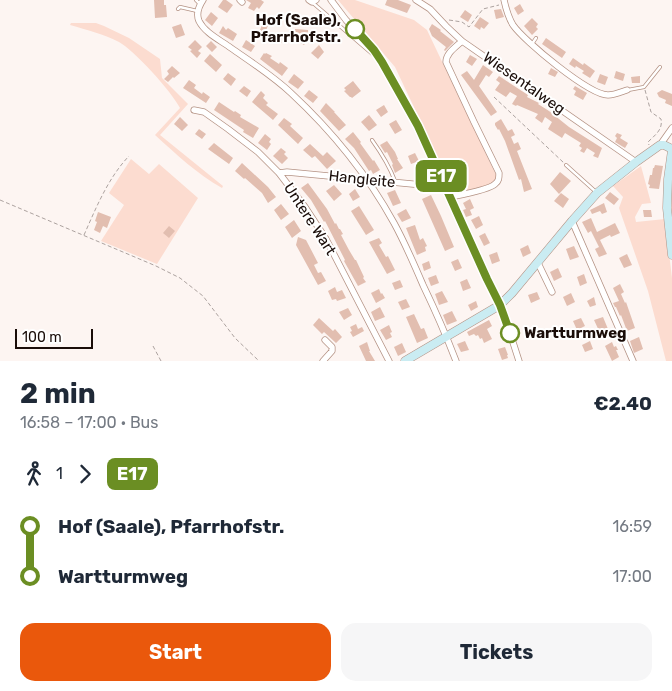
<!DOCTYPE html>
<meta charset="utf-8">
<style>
body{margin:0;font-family:Rubik,sans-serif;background:#f6f6f7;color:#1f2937;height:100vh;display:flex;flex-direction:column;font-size:19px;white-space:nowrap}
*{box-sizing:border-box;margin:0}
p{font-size:16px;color:#747a83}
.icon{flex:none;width:28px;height:28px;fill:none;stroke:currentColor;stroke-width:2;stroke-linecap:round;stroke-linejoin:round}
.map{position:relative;height:361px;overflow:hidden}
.side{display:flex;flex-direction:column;background:#fff;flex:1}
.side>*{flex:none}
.badge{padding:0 10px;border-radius:8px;font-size:18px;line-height:32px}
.scale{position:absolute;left:15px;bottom:12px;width:78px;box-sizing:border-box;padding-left:5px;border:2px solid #1a0d09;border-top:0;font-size:14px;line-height:18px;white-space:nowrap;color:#1a0d09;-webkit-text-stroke:4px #fff;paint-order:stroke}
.map>.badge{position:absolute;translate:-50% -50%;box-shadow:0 0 0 2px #fff}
.legs{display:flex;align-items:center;gap:8px;height:55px;padding:0 20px;font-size:16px}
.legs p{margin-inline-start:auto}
.head{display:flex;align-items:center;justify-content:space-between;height:85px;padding:0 20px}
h1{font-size:28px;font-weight:700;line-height:38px}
.action{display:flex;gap:10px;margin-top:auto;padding:10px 20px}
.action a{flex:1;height:58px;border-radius:15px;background:#ea580c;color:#fff;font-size:20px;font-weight:700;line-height:58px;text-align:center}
.action a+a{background:#f6f6f7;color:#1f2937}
ul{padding:0 20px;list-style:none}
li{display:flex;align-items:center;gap:18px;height:50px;font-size:19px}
li i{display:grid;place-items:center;width:8px;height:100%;margin:0 6px;background:currentColor}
li i::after{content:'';width:12px;height:12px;margin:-6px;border:4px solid;border-radius:50%;background:#fff}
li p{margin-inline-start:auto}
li:first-child i{background:linear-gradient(#0000 50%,currentColor 0)}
li:last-child i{background:linear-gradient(currentColor 50%,#0000 0)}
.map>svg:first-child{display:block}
.green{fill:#fcdcd0}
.building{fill:#e2beb0}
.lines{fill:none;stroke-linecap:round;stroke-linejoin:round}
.lane-casing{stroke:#b49284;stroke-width:4}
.street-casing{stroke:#b49284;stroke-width:7}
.secondary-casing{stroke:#b49284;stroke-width:9}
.path{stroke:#aca29f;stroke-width:1;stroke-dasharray:4 2.5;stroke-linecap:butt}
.lane{stroke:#fff;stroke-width:2.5}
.street{stroke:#fff;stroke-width:5.5}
.secondary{stroke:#caecf2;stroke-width:8}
.line-1-casing{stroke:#fff;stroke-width:11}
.line-1{stroke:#6b8e23;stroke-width:8}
.stop-1-dot{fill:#fff;stroke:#6b8e23;stroke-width:2.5}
.labels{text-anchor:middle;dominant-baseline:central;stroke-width:4;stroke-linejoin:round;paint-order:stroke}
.stop-label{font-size:15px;font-weight:bold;fill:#1a0d09;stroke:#fff;text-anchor:end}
.street-label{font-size:15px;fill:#1a0d09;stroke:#fff}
</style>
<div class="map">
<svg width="672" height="361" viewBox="0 0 672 361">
<rect width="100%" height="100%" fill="#fdf5f2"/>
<path class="green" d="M338,0H355L414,20L427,30L496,175L497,178L493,185L455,194L395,67Z
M71,23H96L104,26L129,38L160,59L162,78L188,104L160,135L223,186L222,188C197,174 176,154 155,135L180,108C172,92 134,50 119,42C104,34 87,30 70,25Z
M131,159L149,174L159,164L198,198L157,264L101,241L124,205L109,193Z
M641,166L651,203L642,204L635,217L636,222L665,219L672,278V361H666L648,291L619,208L623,197L613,186Z"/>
<path class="building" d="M154,0H164V5H166L167,17L155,18Z
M223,0H226L233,5L227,13L218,7Z
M246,0H261L264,2L259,9L257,7L254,11L248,8L251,3Z
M387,0H398L411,5L407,13L385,5Z
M520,4L524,11L518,15L514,8Z
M501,9L504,17L496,19L494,10Z
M465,10L472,15L468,22L460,17Z
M211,12L218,18L212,26L205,20Z
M480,17L489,23L484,29L481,27L480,30L474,26Z
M532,18L538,24L536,27L538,29L532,35L524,26Z
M264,20L269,23L265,33L260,30Z
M181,24L185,35L176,38L172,27Z
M432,24L441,30L440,31L454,42L445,51L444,50L446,47L432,36L429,29Z
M223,26L226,30L228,28L237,34L233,41L219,33Z
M295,29L308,30V38H309L304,45L294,39Z
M278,33L285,35L282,43L276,40Z
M546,38L566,52L562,58L542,44Z
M195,40L202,47L198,51L201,53L197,58L190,51L192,50L188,47Z
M246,40L255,46L251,52L242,47Z
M211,41L217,47L212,52L206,46Z
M319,45L324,52L318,59L311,53Z
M264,53L265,54L266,53L272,56L270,58L279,64L280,62L288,68L282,76L260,59Z
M210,54L222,65L216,72L204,61Z
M470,55L477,59L472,66L466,62Z
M573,58L583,65L584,63L595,71L590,78L582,73L584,71L576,66L575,68L569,64Z
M483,65L493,72L489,77L486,75L479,86L497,112L491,116L461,75L467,71L474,80Z
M172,66L180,73L174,78L173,77L168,82L164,79L169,74L167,71Z
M551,68L558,72L555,77L548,74Z
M616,71L625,74L623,81L614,78Z
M228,73L236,79L231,86L223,79Z
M294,74L304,82L298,89L288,82Z
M600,74L608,77L605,85L597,82Z
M499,76L528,95L527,97L539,103L538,104L549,111L569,127L602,148L598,158L593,156L595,153L587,148L584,153L580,151L582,148L579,146L581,143L565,133L562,138L548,129L552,122L545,117L542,123L535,118L538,114L517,105L516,106L512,104L517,96L510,92L506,97L495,90L500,83L496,80Z
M640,76V83H632L631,77Z
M189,80L196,85L194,88L202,94L203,92L210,97L206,103L183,88Z
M353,81L361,91L352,98L351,97H350L344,91L346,90L344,88Z
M244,86L251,91L247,97L239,91Z
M575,86L587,93L583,100L574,95L576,91L573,89Z
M309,90L318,97L313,103L304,96Z
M662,90L672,94V106L665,103L666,100L659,97L657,93Z
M261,91L265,95L263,98L268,103L266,105L278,114L273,120L252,102Z
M219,102L234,112L235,111L241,115L240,117L259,128L253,138L243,132L244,130L214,110Z
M326,103L335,112H334L346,125L339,131L320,111Z
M384,105L388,112L381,117L376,110Z
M369,115L377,125L369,131L361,122Z
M180,117L188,125L182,131L174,124Z
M284,118L292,124L290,126L303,138L298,144L278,125Z
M501,119L508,131L512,129L515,135L511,137L514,144L518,142L521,149L517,151L532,189L524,192L521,179L519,180L505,141L499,129L498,130L495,125V123Z
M396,120L402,130L395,134L389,124Z
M199,129L206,134L202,139L195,134Z
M353,132L361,142L360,143L373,161L374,160L380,170L373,174L371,170L369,171L354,148L345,139Z
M617,133L622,135L620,138L628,143L625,148L615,142L617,138L615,136Z
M265,134L271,139L269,142L271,144L267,150L258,143Z
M387,141L395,152L398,159H397L403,168L395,173L392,165L393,164L387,152L385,153L380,145Z
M214,143L233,158L229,164L208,149Z
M310,144L323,156L327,152L336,161L327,169L315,156L312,158L303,150Z
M281,148L286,152L284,154L288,158L282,164L273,156Z
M415,153L419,161L411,164L408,156Z
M242,163L268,187L276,197L268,203L262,193L245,178L244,179L235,171Z
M655,165L663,166L659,189L649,188L650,185L648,184L650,175H652L653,168H654Z
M560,172L571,181L559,194L550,184Z
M308,183L327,209L335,224L336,223L339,229H340L343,234L341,235L349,250L355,260H356L364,277L363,278L366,282L358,286L344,261L345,260L325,221L324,222L311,200L301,188Z
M334,185L342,194L334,201L326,191Z
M355,189L360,197L353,201L349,194Z
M395,190L401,203L393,206L387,193Z
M610,192L619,199L614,205L605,198Z
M561,193L569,199L563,208L554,201Z
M431,195L441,216L454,247L445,251L422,199Z
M470,199L474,208L470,210L472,215L466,217L463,210L466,209L463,203Z
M604,203L607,212L602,214L600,211L592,214L590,210Z
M281,204L289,214L281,220L274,210Z
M359,206L374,230L366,235L351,211Z
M406,209L411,218L402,222L397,214Z
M643,210H651L652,217H644Z
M98,212L111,217L107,228L103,226L100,233L94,230L97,222L95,221Z
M479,216L483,225L476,229L471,220Z
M591,218L597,232L615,223L620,233L611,237L610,235L600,240L607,254L599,257L595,249L599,247L591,231L588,233L582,222Z
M294,220L301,231L292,238L285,227Z
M415,225L420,240L423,238L427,246L425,247L426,251L417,255L406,228Z
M169,226L175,231L169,238L163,233Z
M485,233L490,243L484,246L479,236Z
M298,237L306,240L318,263L314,265L318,273L321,272L326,281L318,285L296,245Z
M379,238L382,243L379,245L386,257L388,256L395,270L387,274L369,242Z
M528,245L531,253L523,257L520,249Z
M574,246L579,257L570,260L566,249Z
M497,252L500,261L492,264L489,255Z
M627,254L632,265L624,268L619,258Z
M458,259L462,268L455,271L451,262Z
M429,261L431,268L424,271L422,264Z
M558,268L562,277L554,281L550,272Z
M584,274L587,283L580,286L577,277Z
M436,275L439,283L431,286L428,278Z
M467,279L471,288L463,291L460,282Z
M400,280L403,287L395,290L392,283Z
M620,284L624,292L621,294L625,303L626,302L635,328L627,331L621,315L620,316L616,307H615L613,303L619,301L613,288Z
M335,287L337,292L342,290L346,298L337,301L336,299L332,300L328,291Z
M379,289L381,294L382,293L385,298L376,303L371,293Z
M442,291L448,302L439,305L435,294Z
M537,292L540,299L531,303L528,295Z
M571,293L575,302L567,306L563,297Z
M594,297L596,305L590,307L587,301Z
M406,299L410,307L402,310L398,302Z
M476,301L478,307L471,311L468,305Z
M380,307L385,317L375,321L371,312Z
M348,308L352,315L344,320L339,312Z
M452,311L457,321L447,325L443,315Z
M414,314L421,329L424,328L428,338L417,343L406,317Z
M603,317L608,329L600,333L594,320Z
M319,318L333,331L335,329L342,337L336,343L324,332L322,334L313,325Z
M581,318L585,326L577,330L573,321Z
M489,320L492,326L487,329L492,339L484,343L482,338L480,339L478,335L476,336L474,334L469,336L467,332Z
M356,324L358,329L362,327L364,331L353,337L350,332L352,331L350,327Z
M389,325L392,332L390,333L392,337L386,340L380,330Z
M639,337L643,349L634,353L630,341Z
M465,341L469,350L461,352L457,344Z
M590,341L593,349L585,352L582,345Z
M367,342L370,351H369L375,361H366L359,346Z
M612,342L614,347L616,346L618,350H616L619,357L612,361L605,346Z
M402,343L406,352L398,356L394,347Z
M505,347L508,355H507L508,358L502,360L498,349Z"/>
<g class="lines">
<defs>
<path id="lane" d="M196,0L200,4
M313,3L377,58
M178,9L180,7L193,10L197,11
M532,44L536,38
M628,90L644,87L660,67
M372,140C382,154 389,165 395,181
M566,165L596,192"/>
<path id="street" d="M203,0C199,6 196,14 199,21C205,33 220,40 231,48C251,62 273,76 291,93C332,131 367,174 394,223C405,243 414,264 423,285C435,310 446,335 456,361
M240,0L242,2
M309,0L312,2L316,0
M331,0L346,20L374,50L382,62L418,126L502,308L519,361
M416,0L430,9L446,26L462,41L636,162
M504,0C506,9 508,17 513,25C524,41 589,95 608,95C614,95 621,92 627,90
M194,110L204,112L228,129L258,152L279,173L305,207L326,239L389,361
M660,145L672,128
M279,173L287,172L433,186H445
M450,197C460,195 489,190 495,184C499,181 499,178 499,173L474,122L446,62C446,53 456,47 462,41
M572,221L633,361
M538,263L552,292
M323,361L332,351V347L325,340"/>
<path id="secondary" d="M672,150L668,179L667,208L672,255
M405,361L500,305L512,293L572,221L597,193L636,162L660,145H664L672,149"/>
</defs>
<use href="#lane" class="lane-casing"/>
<use href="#street" class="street-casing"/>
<use href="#secondary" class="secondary-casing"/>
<path class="path" d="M449,20L462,22L469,27L483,9L499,5
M645,90L651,112L661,119C663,130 655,135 648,142L649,145
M494,97L564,163
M0,200L156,266L180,278L203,296L235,338L259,361
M84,235C96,208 108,178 129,156
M153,346L161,361"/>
<use href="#lane" class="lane"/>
<use href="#street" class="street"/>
<use href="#secondary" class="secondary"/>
</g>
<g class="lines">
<defs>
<path id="line-1" d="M355,29L374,50L382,62L418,126L487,279L500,305L510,333"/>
</defs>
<use href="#line-1" class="line-1-casing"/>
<use href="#line-1" class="line-1"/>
</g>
<g class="stop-1-dot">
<circle cx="355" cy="29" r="9"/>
<circle cx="510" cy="333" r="9"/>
</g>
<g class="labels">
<g class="stop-label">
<text x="341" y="20">Hof (Saale),<tspan x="341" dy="17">Pfarrhofstr.</tspan></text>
<text x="524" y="333" text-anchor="start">Wartturmweg</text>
</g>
<g class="street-label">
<text transform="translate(524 83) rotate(35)">Wiesentalweg</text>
<text transform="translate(362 179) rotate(6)">Hangleite</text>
<text transform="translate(310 219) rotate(57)">Untere Wart</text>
</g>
</g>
</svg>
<div class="scale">100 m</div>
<b class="badge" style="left:441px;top:176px;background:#6b8e23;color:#fff">E17</b>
</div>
<section class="side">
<div class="head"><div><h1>2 min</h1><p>16:58 – 17:00 · Bus</p></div><b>€2.40</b></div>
<div class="legs"><svg class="icon" aria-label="walk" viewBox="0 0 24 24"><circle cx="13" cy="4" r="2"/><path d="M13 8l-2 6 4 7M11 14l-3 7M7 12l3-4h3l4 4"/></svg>1<svg class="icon" aria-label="forward" viewBox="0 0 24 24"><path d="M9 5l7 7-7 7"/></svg><b class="badge" style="background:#6b8e23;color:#fff">E17</b></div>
<ul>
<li><i style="color:#6b8e23"></i><b>Hof (Saale), Pfarrhofstr.</b><p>16:59</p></li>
<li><i style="color:#6b8e23"></i><b>Wartturmweg</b><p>17:00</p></li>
</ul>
<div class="action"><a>Start</a><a>Tickets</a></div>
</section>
